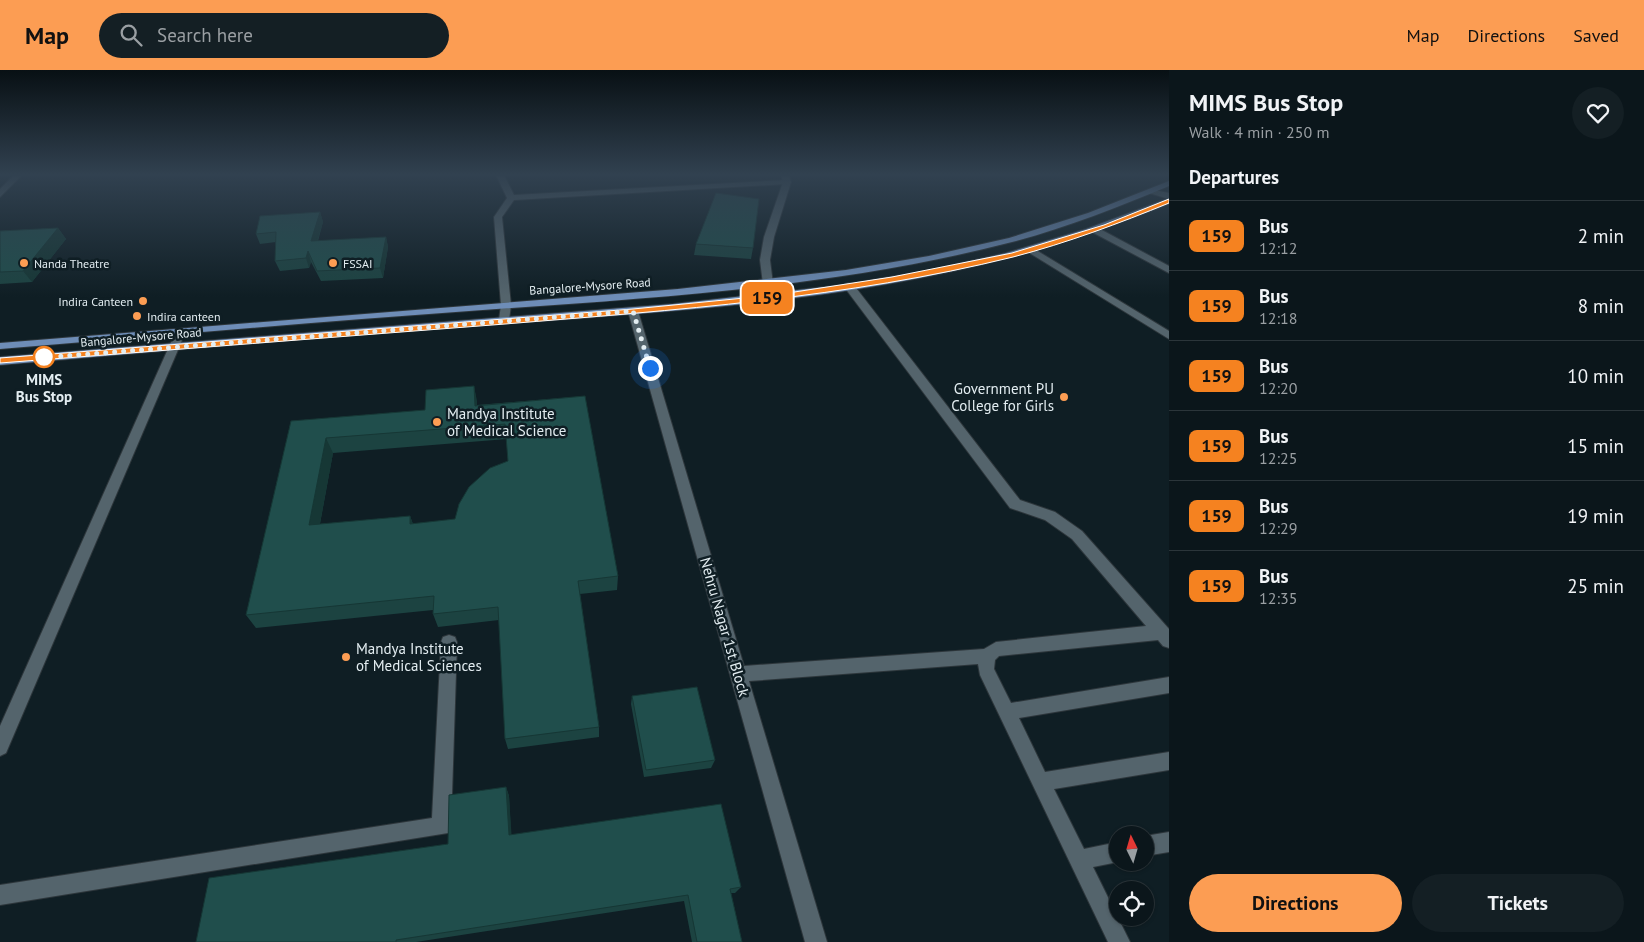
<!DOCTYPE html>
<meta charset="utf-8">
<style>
body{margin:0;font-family:"PT Sans",sans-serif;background:#141f24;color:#f1f3f6;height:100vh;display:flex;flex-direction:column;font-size:19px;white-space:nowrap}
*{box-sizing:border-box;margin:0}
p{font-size:16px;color:#9a9fa3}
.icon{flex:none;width:28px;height:28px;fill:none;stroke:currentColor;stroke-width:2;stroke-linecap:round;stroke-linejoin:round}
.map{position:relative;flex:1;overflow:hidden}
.details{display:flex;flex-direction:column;background:#0b161b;width:475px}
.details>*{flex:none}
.badge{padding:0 10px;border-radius:8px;font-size:18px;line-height:32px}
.needle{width:32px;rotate:355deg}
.fabs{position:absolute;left:1109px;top:756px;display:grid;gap:10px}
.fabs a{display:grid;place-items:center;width:45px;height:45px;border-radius:50%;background:#0b161b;box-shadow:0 1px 4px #0004,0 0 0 1px #2b353a;font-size:25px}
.you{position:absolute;width:25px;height:25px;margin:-12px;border:4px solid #fff;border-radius:50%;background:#1a73e8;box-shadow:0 0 0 8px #1a73e833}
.map>.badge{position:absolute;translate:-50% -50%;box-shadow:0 0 0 2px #fff}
h2{padding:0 20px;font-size:19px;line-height:45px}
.round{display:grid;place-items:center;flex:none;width:52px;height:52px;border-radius:26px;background:#141f24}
.headline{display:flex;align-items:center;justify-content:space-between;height:85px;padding:0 20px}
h1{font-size:24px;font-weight:700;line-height:38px}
.button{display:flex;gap:10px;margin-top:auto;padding:10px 20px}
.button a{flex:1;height:58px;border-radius:30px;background:#fc9d53;color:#111;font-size:20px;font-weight:700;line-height:58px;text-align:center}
.button a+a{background:#141f24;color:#f1f3f6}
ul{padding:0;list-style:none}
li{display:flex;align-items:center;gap:15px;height:70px;padding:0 20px;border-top:1px solid #2b353a}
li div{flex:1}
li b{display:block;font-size:19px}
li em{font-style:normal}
li .badge{min-width:55px;font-weight:700;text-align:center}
header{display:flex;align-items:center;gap:30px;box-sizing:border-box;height:70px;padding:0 25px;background:#fc9d53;color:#111}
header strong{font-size:24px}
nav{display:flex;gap:28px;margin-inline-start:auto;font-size:18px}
.search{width:350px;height:45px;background:#141f24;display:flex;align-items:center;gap:12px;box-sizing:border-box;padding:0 18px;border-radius:28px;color:#9a9fa3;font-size:19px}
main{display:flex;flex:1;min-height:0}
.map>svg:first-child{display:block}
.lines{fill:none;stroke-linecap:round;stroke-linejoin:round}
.service-casing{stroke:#2d363b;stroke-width:2}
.minor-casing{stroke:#2d363b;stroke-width:2}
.tertiary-casing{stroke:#2d363b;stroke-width:2}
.primary-casing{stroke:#2d363b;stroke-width:2}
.service{fill:#54646c;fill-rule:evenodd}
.minor{fill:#54646c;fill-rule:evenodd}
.tertiary{fill:#54646c;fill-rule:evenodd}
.primary{fill:#6e8db7;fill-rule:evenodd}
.wall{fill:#1c4341;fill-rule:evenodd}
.shaded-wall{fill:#163735}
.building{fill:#204e4c;stroke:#163735;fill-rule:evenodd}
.line{fill:#f58220;stroke:#fff}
.walk{stroke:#e3edf1;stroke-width:5;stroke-dasharray:0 9}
.poi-dot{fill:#fc9d53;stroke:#0f1e24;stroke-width:2}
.stop-dot{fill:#fff;stroke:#f58220;stroke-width:2.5}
.labels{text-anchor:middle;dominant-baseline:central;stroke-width:5;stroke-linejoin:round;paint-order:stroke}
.far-poi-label{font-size:12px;fill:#e3edf1;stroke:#0f1e24;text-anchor:start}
.far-street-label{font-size:12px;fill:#e3edf1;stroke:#0f1e24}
.stop-label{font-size:15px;font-weight:bold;fill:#e3edf1;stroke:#0f1e24}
.poi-label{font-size:15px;fill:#e3edf1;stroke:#0f1e24;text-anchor:start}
.street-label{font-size:15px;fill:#e3edf1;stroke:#0f1e24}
</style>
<header>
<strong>Map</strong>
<div class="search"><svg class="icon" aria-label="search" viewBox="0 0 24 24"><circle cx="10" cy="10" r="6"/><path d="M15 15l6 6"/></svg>Search here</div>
<nav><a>Map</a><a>Directions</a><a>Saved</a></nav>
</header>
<main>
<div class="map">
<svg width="1169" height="872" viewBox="0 0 1169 872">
<rect width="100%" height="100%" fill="#0f1e24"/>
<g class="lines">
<defs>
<path id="service" d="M496,105H504L514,125L787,110L791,112L787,114L514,130L502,147L511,235L509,250L504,253L499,250L501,235L494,147L507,128Z
M181,258L186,261L6,683L0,686V656L176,261Z
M449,565L455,567L457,572L451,756L448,763L0,835V815L432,748L441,572L443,567Z"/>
<path id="minor" d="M14,105H22L0,127V119Z
M781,105H789L791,112L774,167L770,190L773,214L768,217L763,214L760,190L764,167L783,112Z
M1092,158H1098L1169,196V203L1092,162Z
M1031,177L1169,261V269L1028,182L1026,180Z
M849,213L853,214L1020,430L1055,442L1082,461L1169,559V578L1163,576L1158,570L999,586L995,590L994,599L1011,633L1169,607V623L1019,648L1045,702L1169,682V700L1054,719L1084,779L1118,772V792L1093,797L1130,872H1108L980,605L978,594L749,611L827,872H805L628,241L629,239H637L638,241L744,596L984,579L996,572L1146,556L1072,469L1045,450L1010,438L845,218V214Z
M1169,762V782L1145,786V766Z"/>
<path id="tertiary" d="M1149,119L1169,123V129L1149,123Z"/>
<path id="primary" d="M1169,111V116C1118,137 1066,158 1012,172C835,218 651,228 469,241C313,252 156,266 0,279V273L678,219L846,200L929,186L1009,168L1088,143Z
M1169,128V134C1117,154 1065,173 1011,187C831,235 642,243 457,257C304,268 152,282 0,295V287L673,234L842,215L926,201L1006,183L1086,159Z"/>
</defs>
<use href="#service" class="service-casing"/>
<use href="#minor" class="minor-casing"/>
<use href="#tertiary" class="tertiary-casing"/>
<use href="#primary" class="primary-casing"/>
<use href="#service" class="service"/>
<use href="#minor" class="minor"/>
<use href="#tertiary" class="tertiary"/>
<use href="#primary" class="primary"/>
</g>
<path class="wall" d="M320,142L323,152L318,171L386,167L388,177L383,208L321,211L311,192L309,198L280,201L275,191L276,172L260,174L256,164Z
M58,158L66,169L32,212L0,214V161Z
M696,174L753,178L751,189L694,185Z
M474,316L477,335L585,326L618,506L617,520L580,524L599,657V667L508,679L505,669L499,550L438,557L433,544V540L256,558L246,545L291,351L425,340ZM507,369L508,391L455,449L413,454L410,446L320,454L333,383Z
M632,626L715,690L711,698L644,707L631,634Z
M506,717L509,726L511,764L741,817L735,823H731L742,872H692L684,831L416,872H196L448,774Z"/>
<path class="shaded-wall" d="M320,142L323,152L314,182L311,171Z
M58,158L66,169L32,212L23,201Z
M386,167L388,177L383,208L380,198Z
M308,181L311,192L309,198L306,188Z
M474,316L477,331V351L475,336Z
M326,368L333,383L317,469L309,455Z
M410,446L415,460L410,454Z
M506,717L509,726L512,772L509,765Z"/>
<path class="building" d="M716,123L759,129L753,178L696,174Z
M320,142L311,171L386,167L380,198L317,201L308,181L306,188L275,191L276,162L256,164L260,146Z
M58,158L23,201L0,202V161Z
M474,316L475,336L585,326L618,506L578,511L599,657L505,669L498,537L433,544L434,526L246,545L291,351L425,340L426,320ZM505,354L508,391L490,398L469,417L459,434L455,449L410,454V446L309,455L326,368Z
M697,617L715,690L646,700L632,626Z
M506,717L509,765L721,734L741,817L730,819L742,872H697L688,825L396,870V872H196L209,808L448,774L449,725Z"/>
<linearGradient id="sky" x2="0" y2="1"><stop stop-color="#081014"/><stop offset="0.46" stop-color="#314150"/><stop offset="1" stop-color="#314150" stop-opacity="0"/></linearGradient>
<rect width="1169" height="227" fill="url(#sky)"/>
<path class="line" d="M1169,129V133C1120,153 1067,173 1013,187C847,228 675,240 505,254C337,267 168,280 0,293V288L633,239L775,225L892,207L1012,183L1104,155Z"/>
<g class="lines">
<path class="walk" d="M44,287L39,288L633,241L650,298"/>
</g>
<g class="poi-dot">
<circle cx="24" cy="193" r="5"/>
<circle cx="333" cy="193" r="5"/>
<circle cx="143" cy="231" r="5"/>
<circle cx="137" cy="246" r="5"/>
<circle cx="1064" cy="327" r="5"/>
<circle cx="437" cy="352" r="5"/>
<circle cx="346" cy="587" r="5"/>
</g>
<circle class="stop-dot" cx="44" cy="287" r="10"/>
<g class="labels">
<g class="far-poi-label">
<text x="34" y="193">Nanda Theatre</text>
<text x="343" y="193">FSSAI</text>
<text x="133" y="231" text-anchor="end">Indira Canteen</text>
<text x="147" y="246">Indira canteen</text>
</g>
<g class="far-street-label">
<text transform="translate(590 216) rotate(-4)">Bangalore-Mysore Road</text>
<text transform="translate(141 267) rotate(-5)">Bangalore-Mysore Road</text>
</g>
<g class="stop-label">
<text x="44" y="309">MIMS<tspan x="44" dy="17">Bus Stop</tspan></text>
</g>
<g class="poi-label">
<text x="1054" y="318" text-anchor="end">Government PU<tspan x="1054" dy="17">College for Girls</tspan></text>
<text x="447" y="343">Mandya Institute<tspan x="447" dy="17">of Medical Science</tspan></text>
<text x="356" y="578">Mandya Institute<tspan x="356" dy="17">of Medical Sciences</tspan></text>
</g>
<g class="street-label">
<text transform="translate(725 557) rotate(74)">Nehru Nagar 1st Block</text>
</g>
</g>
</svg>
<div class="fabs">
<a><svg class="needle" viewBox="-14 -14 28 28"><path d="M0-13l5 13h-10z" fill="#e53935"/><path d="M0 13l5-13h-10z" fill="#9a9fa3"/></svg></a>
<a><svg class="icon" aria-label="locate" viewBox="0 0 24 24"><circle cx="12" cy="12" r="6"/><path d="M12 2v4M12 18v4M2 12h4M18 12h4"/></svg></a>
</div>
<div class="you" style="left:650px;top:298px"></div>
<b class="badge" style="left:767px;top:228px;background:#f58220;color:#111">159</b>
</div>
<section class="details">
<div class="headline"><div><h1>MIMS Bus Stop</h1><p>Walk · 4 min · 250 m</p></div><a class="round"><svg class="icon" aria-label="heart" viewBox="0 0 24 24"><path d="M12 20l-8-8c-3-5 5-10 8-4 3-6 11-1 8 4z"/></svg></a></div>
<h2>Departures</h2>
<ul>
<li><span class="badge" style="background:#f58220;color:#111">159</span><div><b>Bus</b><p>12:12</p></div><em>2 min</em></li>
<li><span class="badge" style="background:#f58220;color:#111">159</span><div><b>Bus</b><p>12:18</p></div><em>8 min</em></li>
<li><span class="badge" style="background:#f58220;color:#111">159</span><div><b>Bus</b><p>12:20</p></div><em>10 min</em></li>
<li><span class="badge" style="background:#f58220;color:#111">159</span><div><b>Bus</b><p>12:25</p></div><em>15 min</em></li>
<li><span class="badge" style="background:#f58220;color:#111">159</span><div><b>Bus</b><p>12:29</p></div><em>19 min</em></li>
<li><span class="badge" style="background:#f58220;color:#111">159</span><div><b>Bus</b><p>12:35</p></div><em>25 min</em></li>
</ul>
<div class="button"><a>Directions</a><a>Tickets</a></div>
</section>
</main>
